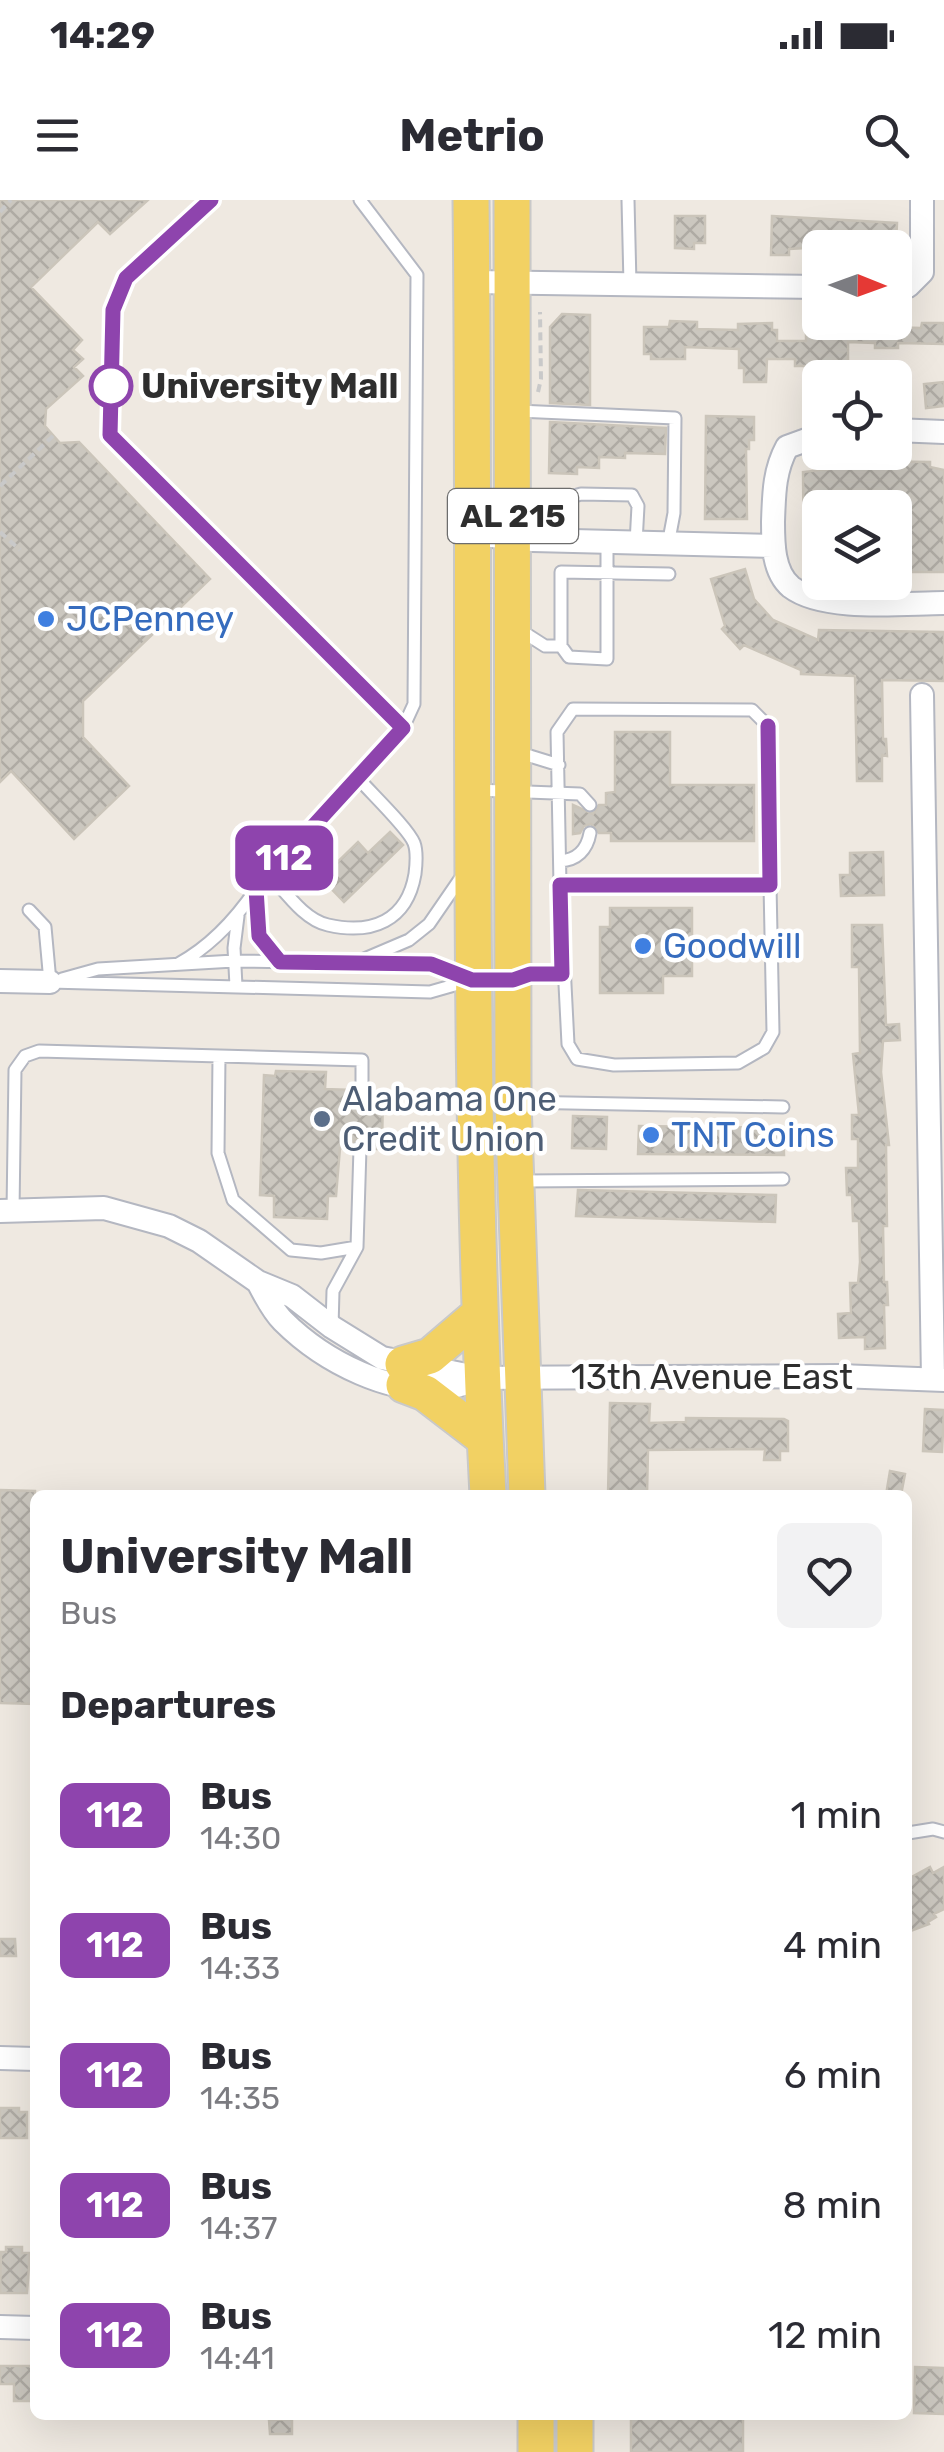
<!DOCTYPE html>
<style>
body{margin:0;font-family:Rubik,sans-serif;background:#f2f2f3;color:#2b2b33;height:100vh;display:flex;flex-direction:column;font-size:38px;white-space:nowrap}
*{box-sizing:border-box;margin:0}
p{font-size:32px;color:#7c7c81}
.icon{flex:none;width:55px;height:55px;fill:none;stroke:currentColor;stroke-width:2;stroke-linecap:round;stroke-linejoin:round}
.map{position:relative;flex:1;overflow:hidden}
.sheet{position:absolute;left:30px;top:1290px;width:882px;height:930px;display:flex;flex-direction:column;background:#fff;border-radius:15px;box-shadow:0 10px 40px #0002}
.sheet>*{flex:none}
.badge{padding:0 20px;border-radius:15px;font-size:35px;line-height:65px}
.needle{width:65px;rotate:91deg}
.fabs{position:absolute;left:802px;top:30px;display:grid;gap:20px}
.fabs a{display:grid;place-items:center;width:110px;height:110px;border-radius:15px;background:#fff;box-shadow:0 10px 40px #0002;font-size:50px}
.map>.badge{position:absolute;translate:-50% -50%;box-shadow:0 0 0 5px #fff}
h2{padding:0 30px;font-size:38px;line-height:90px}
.round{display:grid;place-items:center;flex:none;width:105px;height:105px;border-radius:15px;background:#f2f2f3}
.head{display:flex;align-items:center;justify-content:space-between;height:170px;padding:0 30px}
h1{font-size:48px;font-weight:700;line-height:75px}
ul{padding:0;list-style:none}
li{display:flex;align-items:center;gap:30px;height:130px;padding:0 30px}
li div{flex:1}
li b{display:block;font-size:38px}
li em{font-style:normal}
li .badge{min-width:110px;font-weight:700;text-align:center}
.status{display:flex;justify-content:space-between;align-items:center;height:70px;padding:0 50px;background:#fff;direction:ltr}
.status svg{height:28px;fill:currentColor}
header{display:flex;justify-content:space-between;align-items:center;height:130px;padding:0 30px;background:#fff;font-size:45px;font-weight:700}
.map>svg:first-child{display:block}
.building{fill:url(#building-cross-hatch);stroke:#cbc5ba;stroke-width:2.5}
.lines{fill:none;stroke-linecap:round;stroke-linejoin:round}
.service-casing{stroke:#b4b7c1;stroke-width:15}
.minor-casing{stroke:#b4b7c1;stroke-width:26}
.primary-casing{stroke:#c9c9c9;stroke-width:39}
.path{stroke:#c9c9c9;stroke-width:4;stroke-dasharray:8 5;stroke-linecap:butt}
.service{stroke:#fff;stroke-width:11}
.minor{stroke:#fff;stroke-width:22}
.primary{stroke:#f2d163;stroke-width:35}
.line-casing{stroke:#fff;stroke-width:22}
.line{stroke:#8e44ad;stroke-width:15}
.stop-dot{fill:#fff;stroke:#8e44ad;stroke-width:5}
.shop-dot{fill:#3f7fe0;stroke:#fff;stroke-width:4}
.service-dot{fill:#5c6f8a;stroke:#fff;stroke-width:4}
.labels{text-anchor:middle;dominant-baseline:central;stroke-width:9;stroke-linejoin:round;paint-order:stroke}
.shield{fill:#fff;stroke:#6d6d6d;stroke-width:2.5}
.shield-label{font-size:32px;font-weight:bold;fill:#2e2e2e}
.stop-label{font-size:35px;font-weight:bold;fill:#2e2e2e;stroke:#fff;text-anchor:start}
.shop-label{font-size:35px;fill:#366cbe;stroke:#fff;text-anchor:start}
.service-label{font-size:35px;fill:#4e5e75;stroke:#fff;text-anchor:start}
.street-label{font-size:35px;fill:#2e2e2e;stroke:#fff}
</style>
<div class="status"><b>14:29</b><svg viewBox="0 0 49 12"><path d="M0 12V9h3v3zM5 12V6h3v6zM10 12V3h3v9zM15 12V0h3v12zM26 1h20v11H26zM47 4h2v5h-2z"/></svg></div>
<header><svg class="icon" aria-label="menu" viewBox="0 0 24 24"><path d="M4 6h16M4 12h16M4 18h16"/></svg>Metrio<svg class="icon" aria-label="search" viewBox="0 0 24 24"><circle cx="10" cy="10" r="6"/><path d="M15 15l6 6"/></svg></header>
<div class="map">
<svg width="944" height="2252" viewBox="0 0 944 2252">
<defs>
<pattern id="building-cross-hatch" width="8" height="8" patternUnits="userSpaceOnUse" patternTransform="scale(2.5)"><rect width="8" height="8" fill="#cbc7bf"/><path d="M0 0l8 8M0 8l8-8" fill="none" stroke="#afaba4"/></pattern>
</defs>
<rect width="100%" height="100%" fill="#efe9e1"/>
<path class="building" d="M0,0H148L110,34L98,22L31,87L82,140L73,150L83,159L74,167L83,176L46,209L45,226L60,243L79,242L210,379L83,501V537L129,586L74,639L11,571L0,582Z
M675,16H705V43H694V49L675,48Z
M772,16L897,23L896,44H889V48H806L789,49V55H771Z
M562,114L590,115V205L550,203V127Z
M670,121L697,122V129L738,130V124L772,123V130H777V141H806V126L869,127V122H887V127L921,128L922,123H944V144L898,143V148H875V143L848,142V162H841V166H795V159H767L766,182H744V168H739V149L685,147V159H651V154H644V127H669Z
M944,182V206L926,208L924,184Z
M706,216L754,217V240H749V249H746L747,319H705Z
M550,222L666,228L665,254L625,253V258L599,257V268L577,267V274L549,273Z
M855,261L930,262V267L944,270V372H895V307L862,306L820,308V370H804L803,272L856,266Z
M745,369L754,399L773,420L818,440L819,430L944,432V481L882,480L883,539H886L887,556L882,555V581H857L855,476L801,474V470L744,445L740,449L722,429L725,426L711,379Z
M615,532H670V585H754V641H611V633H599L591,624L584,626L580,633L573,634V605L593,614L599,605H606V593L615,592Z
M390,632L403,645L344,702L321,678L358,642L368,653Z
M883,652L884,695L841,696L840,675H850V653Z
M610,708H692V776H663V793H600V727H610Z
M852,725H882L886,825L899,824L900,840L883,841L881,872L889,945H886L887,1026H883L884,1082H887L888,1105H884L885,1148L865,1149V1137L839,1138L838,1114L851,1113L850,1083H858L860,1062L859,1021H853L852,995H847L846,968H858V939H852V915H859L853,854L860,853L859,767H852Z
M276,871L326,872L325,889L353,890L361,899L367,898L371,891H383L382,949H369L361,939L355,940L351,948H340L336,996H328L327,1019L274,1017V996L260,995L264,875L275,876Z
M573,916L607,917L606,949L572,948Z
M639,926L783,928L784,955L638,954Z
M578,990L776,995L775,1022L576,1016Z
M610,1203L650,1204L649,1223L686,1222V1218L784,1219L788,1221V1251H780V1260H764L765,1249L648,1250L647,1295H608Z
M925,1209L944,1210L942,1252L923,1251Z
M890,1271L905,1274L901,1295H886Z
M0,1290L35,1291V1504L0,1503Z
M930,1667L933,1673L944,1667V1709L934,1714L936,1717L928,1722L929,1724L908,1732V1679Z
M0,1739H15L16,1756H0Z
M0,1908H19V1912H27V1938H0Z
M6,2047H22V2053H30L27,2093H0L1,2052H6Z
M0,2166H35V2201H14V2184H0Z
M915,2167L944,2168V2214L914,2213Z
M631,2215H743V2252H631Z
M292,2219V2234H270L269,2220Z"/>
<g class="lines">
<defs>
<path id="service" d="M211,0L126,78L113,110L109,235L403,528
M628,0L630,84
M518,211L675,218L674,313L668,345
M563,341L564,299L581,294L632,295L638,306L636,343
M607,343C607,382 607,420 607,459L569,457L561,446V372L669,374
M520,430L545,446H561
M573,509L752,510L768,526L770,685H560L557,532Z
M520,553L559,565
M475,590L580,594L590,605
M560,661C577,660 587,650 590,633
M269,674C285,691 304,720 328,725C372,735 407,721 415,674C416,666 417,651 414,643C408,628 370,592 358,578
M560,685L568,844L577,859L614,865L738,863L764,848L773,832L770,685
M256,689L259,736L280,762
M29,710L45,727L50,782
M359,763L431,764L468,779
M178,764C211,746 235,720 256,689L403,528L414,504L417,75L360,0
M62,779L98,769L234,761L355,763L409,740L429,724L462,676
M50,782L430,792L472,780H513L530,773L562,774
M236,786L234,748L238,716
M219,856L218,953L233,1000L291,1050L321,1053L357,1047
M517,902L783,907
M522,981L783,979
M13,1011L15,870L25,856L39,851L362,860V890
M332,1127L333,1091L357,1047L360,948
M908,1633L933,1629L944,1632"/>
<path id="minor" d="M922,0V72
M471,82L820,87
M895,87L908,86L922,72
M895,230L944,232
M820,235L787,247C774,271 774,294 773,322C773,343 773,372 791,387C824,412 904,403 944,403
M471,334L533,340L773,346
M922,495L933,1179
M0,781L50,782
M0,1011L104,1008L169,1026L199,1041L258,1082L292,1096L332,1127L382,1158L481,1178L839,1176L944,1180
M258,1082C265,1095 272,1110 283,1121C323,1161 393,1198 451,1187C461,1186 471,1181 481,1178
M0,1858L35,1859
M0,2127L35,2128"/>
<path id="primary" d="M471,0C476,432 465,863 488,1295
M512,0L513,902L527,1295
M403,1164L430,1156L478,1115
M404,1185L425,1193L485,1239
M536,2215V2252
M575,2215V2252"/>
</defs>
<use href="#service" class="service-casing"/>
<use href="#minor" class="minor-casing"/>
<use href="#primary" class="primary-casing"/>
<path class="path" d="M0,12L11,0
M538,192L541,179L540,112
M0,286L54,235
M0,332L20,350"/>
<use href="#service" class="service"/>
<use href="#minor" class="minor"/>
<use href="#primary" class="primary"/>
</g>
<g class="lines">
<defs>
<path id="line" d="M211,0L126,78L113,110L110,235L403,528L256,689L259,736L280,762L431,764L472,780H513L530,774H562L560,685H770L768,526"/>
</defs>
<use href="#line" class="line-casing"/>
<use href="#line" class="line"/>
</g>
<circle class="stop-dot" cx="111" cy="186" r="20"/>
<g class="shop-dot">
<circle cx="46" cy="419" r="10"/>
<circle cx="643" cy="746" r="10"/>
<circle cx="651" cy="935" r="10"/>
</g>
<circle class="service-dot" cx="322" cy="919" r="10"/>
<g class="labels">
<rect class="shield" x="448" y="289" width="130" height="54" rx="8"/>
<g class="shield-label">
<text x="513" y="316">AL 215</text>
</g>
<g class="stop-label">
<text x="141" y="186">University Mall</text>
</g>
<g class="shop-label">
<text x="66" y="419">JCPenney</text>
<text x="663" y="746">Goodwill</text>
<text x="671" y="935">TNT Coins</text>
</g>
<g class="service-label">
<text x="342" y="899">Alabama One<tspan x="342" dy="40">Credit Union</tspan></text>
</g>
<g class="street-label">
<text x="712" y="1177">13th Avenue East</text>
</g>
</g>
</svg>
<div class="fabs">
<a><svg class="needle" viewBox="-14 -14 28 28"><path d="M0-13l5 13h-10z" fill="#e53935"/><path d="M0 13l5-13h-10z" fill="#7c7c81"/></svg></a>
<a><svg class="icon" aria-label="locate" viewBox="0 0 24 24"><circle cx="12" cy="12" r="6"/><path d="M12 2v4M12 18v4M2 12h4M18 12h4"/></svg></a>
<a><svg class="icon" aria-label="layers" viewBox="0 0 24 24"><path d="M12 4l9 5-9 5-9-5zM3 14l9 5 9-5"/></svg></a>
</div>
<b class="badge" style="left:284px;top:658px;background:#8e44ad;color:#fff">112</b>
<section class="sheet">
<div class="head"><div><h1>University Mall</h1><p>Bus</p></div><a class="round"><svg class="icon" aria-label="heart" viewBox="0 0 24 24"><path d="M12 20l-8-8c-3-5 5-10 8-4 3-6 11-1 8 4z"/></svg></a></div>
<h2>Departures</h2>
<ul>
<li><span class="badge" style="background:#8e44ad;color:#fff">112</span><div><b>Bus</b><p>14:30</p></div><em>1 min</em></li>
<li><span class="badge" style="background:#8e44ad;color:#fff">112</span><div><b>Bus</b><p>14:33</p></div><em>4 min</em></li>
<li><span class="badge" style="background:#8e44ad;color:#fff">112</span><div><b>Bus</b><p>14:35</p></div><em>6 min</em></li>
<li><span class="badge" style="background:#8e44ad;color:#fff">112</span><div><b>Bus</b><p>14:37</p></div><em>8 min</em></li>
<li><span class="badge" style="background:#8e44ad;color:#fff">112</span><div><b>Bus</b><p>14:41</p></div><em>12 min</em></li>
</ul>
</section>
</div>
